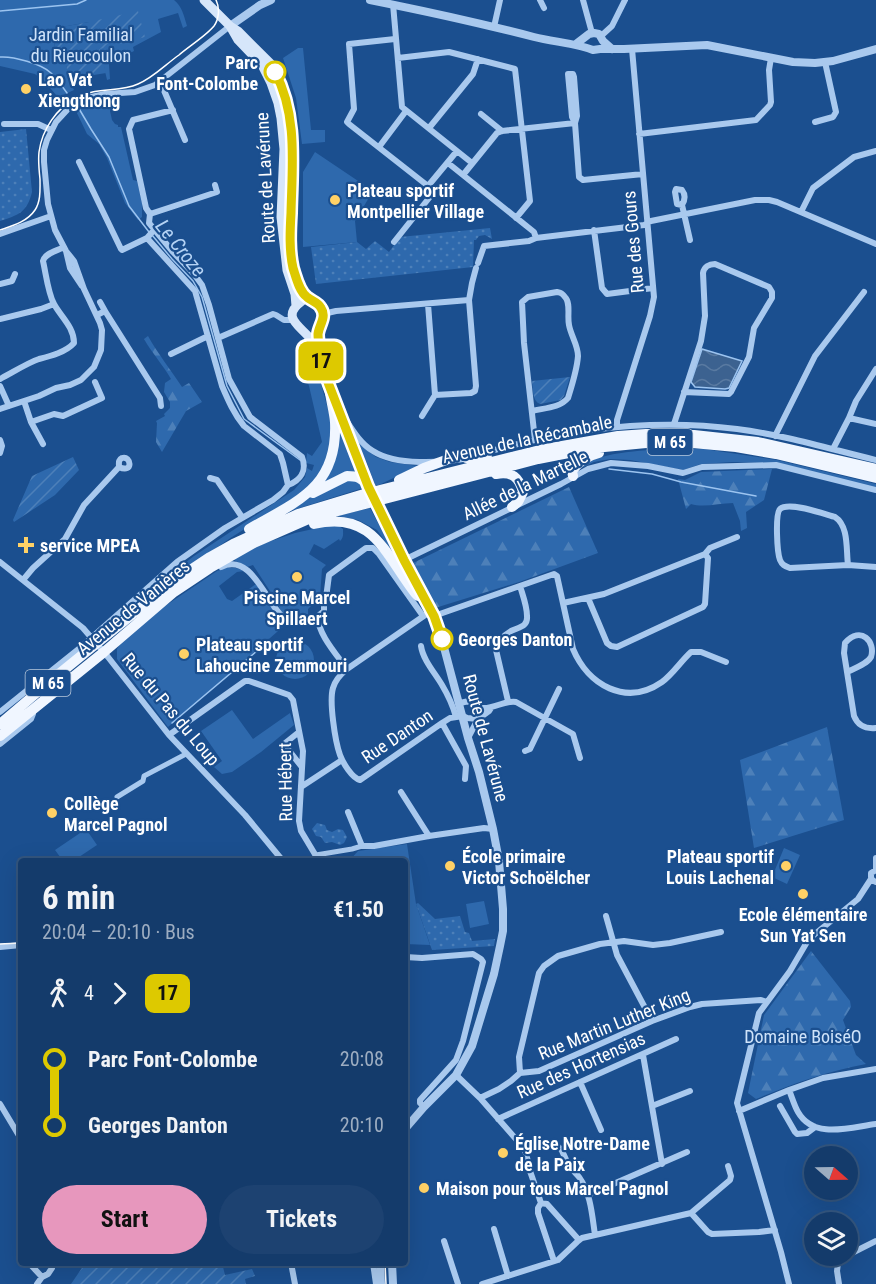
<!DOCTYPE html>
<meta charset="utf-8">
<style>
body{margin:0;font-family:"Roboto Condensed",sans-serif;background:#1d4271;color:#f1f3f6;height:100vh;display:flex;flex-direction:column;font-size:22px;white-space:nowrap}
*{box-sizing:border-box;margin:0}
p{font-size:20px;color:#9dadc1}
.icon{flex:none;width:33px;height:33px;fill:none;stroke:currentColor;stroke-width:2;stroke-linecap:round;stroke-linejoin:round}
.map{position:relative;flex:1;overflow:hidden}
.details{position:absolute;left:18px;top:858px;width:390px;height:408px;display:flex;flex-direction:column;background:#143b6b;border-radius:6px;box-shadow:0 6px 24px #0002,0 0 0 2px #33557e}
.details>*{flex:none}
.badge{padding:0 12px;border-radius:9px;font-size:21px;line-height:39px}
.needle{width:39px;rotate:110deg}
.fabs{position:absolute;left:804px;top:1146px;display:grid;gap:12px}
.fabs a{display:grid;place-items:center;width:54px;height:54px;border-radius:50%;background:#143b6b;box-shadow:0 6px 24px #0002,0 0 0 2px #33557e;font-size:30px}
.map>.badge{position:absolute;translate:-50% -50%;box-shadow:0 0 0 3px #fff}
.legs{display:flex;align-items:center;gap:9px;height:66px;padding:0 24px;font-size:20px}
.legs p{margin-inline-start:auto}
.headline{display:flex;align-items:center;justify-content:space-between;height:102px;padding:0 24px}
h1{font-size:33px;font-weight:700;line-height:45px}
.button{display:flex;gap:12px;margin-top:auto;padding:12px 24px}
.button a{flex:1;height:69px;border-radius:36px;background:#e797bd;color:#111;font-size:24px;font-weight:700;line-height:69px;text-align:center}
.button a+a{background:#1d4271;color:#f1f3f6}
ul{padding:0 24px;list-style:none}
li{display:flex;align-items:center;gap:21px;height:66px;font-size:22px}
li i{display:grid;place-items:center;width:9px;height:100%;margin:0 8px;background:currentColor}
li i::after{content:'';width:15px;height:15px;margin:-8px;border:4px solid;border-radius:50%;background:#143b6b}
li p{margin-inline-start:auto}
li:first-child i{background:linear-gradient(#0000 50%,currentColor 0)}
li:last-child i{background:linear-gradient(currentColor 50%,#0000 0)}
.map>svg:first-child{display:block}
.grass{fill:#2e69ad}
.forest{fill:url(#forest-firs)}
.park{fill:url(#park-dots)}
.garden{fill:url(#garden-furrows)}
.water{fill:url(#water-waves);stroke:#9cc4f0;stroke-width:1.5}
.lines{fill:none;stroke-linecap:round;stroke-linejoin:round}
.stream{stroke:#9cc4f0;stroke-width:1.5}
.pedestrian{stroke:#a9c9ee;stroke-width:5}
.minor{stroke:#a9c9ee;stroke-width:6}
.tertiary{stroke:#a9c9ee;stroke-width:8}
.secondary{stroke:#d6e6fa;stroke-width:9}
.primary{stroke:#f0f6ff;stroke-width:10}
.tram{stroke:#fff;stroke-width:1.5}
.tertiary-bridge{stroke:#a9c9ee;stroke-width:8}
.line-1-casing{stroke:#fff;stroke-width:14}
.line-1{stroke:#ddc900;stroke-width:9}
.stop-1-dot{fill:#fff;stroke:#ddc900;stroke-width:3}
.poi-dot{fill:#ffd166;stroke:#1b4f8f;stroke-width:2}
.labels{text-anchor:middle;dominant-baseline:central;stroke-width:4.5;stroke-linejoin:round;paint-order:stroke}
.shield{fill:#1b4f8f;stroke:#bbcadd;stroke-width:1.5}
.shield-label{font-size:16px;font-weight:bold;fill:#fff}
.park-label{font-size:18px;fill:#cfe3fa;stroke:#1b4f8f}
.stop-label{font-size:18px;font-weight:bold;fill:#fff;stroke:#1b4f8f;text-anchor:end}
.poi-label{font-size:18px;font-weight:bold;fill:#fff;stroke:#1b4f8f;text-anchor:start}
.street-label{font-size:18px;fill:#fff;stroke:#1b4f8f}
.water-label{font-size:20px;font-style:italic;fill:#b5d3f5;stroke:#1b4f8f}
</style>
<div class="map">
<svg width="876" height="1284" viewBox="0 0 876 1284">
<defs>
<pattern id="forest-firs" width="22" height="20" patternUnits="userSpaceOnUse" patternTransform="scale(1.5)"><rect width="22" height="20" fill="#2e69ad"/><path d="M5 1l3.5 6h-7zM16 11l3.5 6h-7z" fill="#4d80b9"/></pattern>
<pattern id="park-dots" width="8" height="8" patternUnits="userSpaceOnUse" patternTransform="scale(1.5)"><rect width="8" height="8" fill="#2e69ad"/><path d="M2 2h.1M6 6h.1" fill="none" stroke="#4d80b9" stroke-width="1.8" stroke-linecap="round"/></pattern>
<pattern id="garden-furrows" width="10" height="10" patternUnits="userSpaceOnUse" patternTransform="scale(1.5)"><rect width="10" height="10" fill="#2e69ad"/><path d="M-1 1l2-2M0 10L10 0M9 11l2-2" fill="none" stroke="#4d80b9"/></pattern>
<pattern id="water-waves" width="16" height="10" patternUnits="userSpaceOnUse" patternTransform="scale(1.5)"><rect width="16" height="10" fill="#3c6290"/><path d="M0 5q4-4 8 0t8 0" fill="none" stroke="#597aa1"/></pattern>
</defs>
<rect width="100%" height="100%" fill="#1b4f8f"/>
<path class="grass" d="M0,0H174C182,6 184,16 187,26L183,28L178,13L158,19L161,32L133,47L134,51L109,64L110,79L107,80L100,49L89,22L51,29L57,56L64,55L69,79L74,90L61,96L56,95L46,83L35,74L0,66Z
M298,48H303L311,130H325V142L302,144L296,98L283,58Z
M103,98L112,103L114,107L110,111L112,120L115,124L118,125V127H121L133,180L137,181L142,203V217L138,220L125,203L107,158L99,144L87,134L75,109L88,102Z
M315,152L373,191L355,221L357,242L303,247V172Z
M309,350L312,351L329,413L331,430L327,464L309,488L232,537L172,579L160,585L168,576L194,556L294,490L305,477L307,468L312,471L314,465L306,463L307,453L312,456L322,442L309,386L298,352Z
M338,427L356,472L324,484Z
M357,442L376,457L390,462L418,466L379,485H375L367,463Z
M667,448L704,449L777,460L876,484V488L778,463L732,462L701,464L683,470L630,460L610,459L594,462L579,469C592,452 645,451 667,448Z
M346,480H356L363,488L287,512L306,500Z
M370,508L398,560L377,530L358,520L337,516Z
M331,525L339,526L343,529C343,534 344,537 340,541L339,539L324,549L314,544L309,554L326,565L322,569L320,597L308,609V618C304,618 297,620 293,619C285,619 279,609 277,602L253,565L247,567L234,560L237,557L265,543L295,533Z
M225,568H236L244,571L237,572L219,586L227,599L232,601L256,584L285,625L168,727L117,659V649L121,642L165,606L217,571Z
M276 660a19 19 0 1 1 38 0a19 19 0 1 1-38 0Z
M232,710L253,739L290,713L294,725L261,752L232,772L222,774L214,767L222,761L201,731Z
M86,829L97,845L73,861H63L55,850Z
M407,844L416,904L430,945L405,944V861H349L358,851Z
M784,848L800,855L787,884L772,877Z
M484,901L489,924L470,928L466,904Z"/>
<path class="forest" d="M148,336C158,354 171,370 182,387L189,383L202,402L186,411L162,452L156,442L157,423L156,421L165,416L164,414L170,408V402L164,392L165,383L171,379C163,365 152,353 144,339Z
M772,469L764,500L746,512L747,528L741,531L740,521L733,503C719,503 704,508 691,504L686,509L678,479L685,480L701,472Z
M569,487L598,553L519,582L435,608L413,563Z
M827,727L844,820L754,848L740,760Z
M811,951L850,1001L851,1007L843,1020L856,1055L866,1064C828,1071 792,1084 756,1099L748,1093L764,1015Z"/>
<path class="park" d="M26,129L32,192C27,213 18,215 0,221V132Z
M490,228L492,239L485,235L479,236L476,240H474L473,267L316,284L311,247L357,242L366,249L375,241L389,252L400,237Z
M317,823L325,825L327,830L332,832L338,829L343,830L347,837L344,843L340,845L332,842L325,843L321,837L316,836L312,829Z
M418,903L435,919L460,916L465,932L469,933L472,941L495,939L494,946L432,950L416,904Z"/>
<path class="garden" d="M138,11L145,37L100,49L106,73L69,79L64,56H57L51,29L89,22Z
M570,377L564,396L561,400L540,404C532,401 533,389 532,381Z
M73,457L79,470L55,495L14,522L13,520L32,476Z
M83,1263H222L225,1275L252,1269L255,1276L245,1279L246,1284H71L84,1265Z"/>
<path class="water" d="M702,349L742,361L729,388L725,389L695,387L691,382Z"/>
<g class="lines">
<path class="stream" d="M0,11L77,4L86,0
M0,57C13,56 42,64 51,73C57,79 62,86 67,93
M78,107L91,129L109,157L129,206L149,232
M152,235L172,259L193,281L202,297L227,386L244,419L300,460
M609,469L652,474L681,482L756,496
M172,723L258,650"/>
<path class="pedestrian" d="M117,797L143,781L144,776L186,754
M316,855L352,849L362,846"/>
<path class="minor" d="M540,0L544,8
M583,0L592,33
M393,4L402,107L472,163
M494,27L500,0
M601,36L612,26L625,0
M395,39L349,44L354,109L347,122L349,124L428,186L457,151
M398,58L449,52L515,69L530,201L516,218
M160,81L185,140
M481,114L502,131
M815,122L833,117L836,112L825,62
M575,123L577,116L574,77L573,74H568L572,117L575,123L579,177L583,180L643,174
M4,124H38L51,130
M429,128L473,74L478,59
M639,134L756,120L770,105L771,102L769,70L771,58
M379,147L406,111
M79,162L121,249L122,250L147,238L154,230
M448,163L534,232L536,238L644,225L651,221L755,200H769L777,202L876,244
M463,175L497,133L502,131L575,123
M682,205L677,204L675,192L676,189L682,190C686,195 685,200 682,205L690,240
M801,212L813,188L854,157L876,151
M150,214L149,223L173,252L194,274L202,285L209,305L229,379L250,417L302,457C307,470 301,480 288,485
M150,214L146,208L129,129L133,120L173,110
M150,214L217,192L215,185
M594,230L602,288L607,294L653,288
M0,234L51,216
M147,238L195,291L222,386C228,400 234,414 244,426L280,454L283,463L288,485
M394,242L433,193V191L428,186
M66,251L70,268L82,286
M478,263L484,246L529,241L536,238
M0,284L12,281L15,274
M100,302L105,311
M323,314L336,311L469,300L472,283L476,268
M97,315L105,311L160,398L161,406
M0,319L41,309L54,304
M218,338L273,314L276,315L284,320H293
M171,354L208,336
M0,379C12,373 27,363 39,359C51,356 66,352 74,343C74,327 61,317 54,304C48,293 46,274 43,261C45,253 57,251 64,247
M0,386L9,406
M435,395L471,393L475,391L476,386L469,300
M24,401L31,422L54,414L63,416L102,398L95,382
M0,409L39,396L56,388L70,385L81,380L94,367L101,350L102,330L100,323L84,289L74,261L66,251L55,230L48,204L44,162V150L47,140L56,122L68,109L87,98L105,94L135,92L155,85L230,26
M532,411C544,408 560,408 568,398C572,385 577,370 578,356C578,345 571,336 569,325C567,316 571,303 565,297C562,293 561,293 557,292L528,297L522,302L524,343L535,440
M422,416L435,395L428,304
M849,418L876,424
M346,420C353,431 361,444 373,451C396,466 442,463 469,458
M31,422L43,444
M674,424L701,341L705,316L703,273C704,267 709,264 715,264L769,287L772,292V298L754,328L749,357L731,392L729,394L684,392
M617,427V420L650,316L654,297L632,49
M775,436L815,356L864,292
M0,440L2,446L0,453
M833,449L849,418L856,401L876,369
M484,453C566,429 652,418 737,429C784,435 830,449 876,460
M210,478L217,480L242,517
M404,560L561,484L588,469L611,463L648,466L683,473L702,467L776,465L876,490
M0,562L83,628L108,657L169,735L245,815L283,861
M848,565C846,550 849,526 835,517C824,514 789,501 780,509C775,514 777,552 780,560C782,565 785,566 790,568L848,565L876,567
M221,567C254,551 267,609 289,623L317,619
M23,580L33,568L65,539L84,505L119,467C119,463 118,460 122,458C131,455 134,474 119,467
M588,598L607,643L611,646L617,647L703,607L705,604L708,558L705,554
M563,603L604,594L705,554L710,548L737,537
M431,611L347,669C341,674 335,680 333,688C329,701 335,741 340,755C343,763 352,778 360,780L442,723L450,718L463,716L467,718L478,719
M434,616L554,574L557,576L573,649C588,685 626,707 662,682C673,674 681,661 691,652H701L726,662
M421,646C423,660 435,673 442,685C448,695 453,706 456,717
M347,669C337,655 317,633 318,616L324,611V601L326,598L329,575L366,548H373L379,554L423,616
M847,672C855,668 867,664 871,657C876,642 861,625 845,643L844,653L854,716C858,726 866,729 876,728
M508,701L496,650C498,642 504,635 511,631C519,627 528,627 527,616C527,606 523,596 520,586
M460,703L469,701C473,704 477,707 482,708C495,709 504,700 516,702L573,734L580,758
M0,712L81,647L177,562L225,528L273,500L283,492L288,485
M442,723L466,766L465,779
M299,732L284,744L301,766
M169,735L245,681H249L289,695L293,700L303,751L299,821L301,831L319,861
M468,738L478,719L489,711L491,708
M0,744L31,719L33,714V710
M525,751L530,749L559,689
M301,787L342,760
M401,792L429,836
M348,812L362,846H374L429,836L484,828L493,829
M876,858V869
M876,870L871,873V877L872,880L876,882
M606,916L617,955L652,1021
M0,947L21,945
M405,957L422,958L473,954L481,959L483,962L463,1041L456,1060L420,1100V1103L424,1107
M643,1055L662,1164
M520,1073L519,1057L539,973L544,966L558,956L600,944L624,941L653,945L670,943L721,932
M456,1075L480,1098L522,1146L526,1153L530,1171L541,1203L538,1208V1213L554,1261
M580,1082L601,1130
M789,1090C792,1097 794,1105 798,1112C814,1140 851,1127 876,1124
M480,1098L499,1089L511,1081L520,1073L539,1071L652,1021L690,1007L702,1004L761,1000L767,1002
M0,1104L21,1139
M652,1106L690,1091
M780,1106L795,1132L797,1134L807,1133L815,1127
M739,1111L789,1090L823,1078L876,1069
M498,1119L676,1039
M545,1142C569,1149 558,1150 570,1166C572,1170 576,1173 579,1177C591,1194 592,1215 595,1235
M588,1195L687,1152
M541,1203L547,1204L579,1240
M691,1213L730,1180L731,1176L728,1166
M494,1229L508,1276
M444,1241L458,1284
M848,1255L876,1241
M29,1263L42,1277
M291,1263L295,1284
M373,1263L376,1284
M37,1284L42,1277L48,1274L52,1268L47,1263
M482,1284L558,1260L577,1242L582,1238L691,1213L708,1232L712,1234L759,1232L775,1230
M789,1284L781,1252L737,1103L759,1013L790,971L807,942L815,934L858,899L871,879
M839,1284L837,1271L838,1263L846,1256"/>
<path class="tertiary" d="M370,0C425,11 480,23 534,37C554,42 575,43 593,50L600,49H624L707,45L793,62L815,63L833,61L876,49
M230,26L260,5L271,0
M576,44L589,34L594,33L599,34L603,41L612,49
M377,507L437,621L468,738L479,772L493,829L499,861L503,909V931L500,946L494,974L472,1046L456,1075L424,1107L405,1129
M380,1263L381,1284
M392,1263L393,1284"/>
<path class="secondary" d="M204,0L230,26L238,40L262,65L271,83L278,103L281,118L284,149L281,217L287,270L295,294L296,306
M230,26L238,31L271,64L279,80L286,99L292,137L289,237L293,268L300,286L306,296L320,306L323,314L318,334L320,347L319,353
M301,302C282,316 298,325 308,336C312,342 314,348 319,353L329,385L368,486"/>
<path class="primary" d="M466,458H475L487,455
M496,474C512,471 519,477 523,492L518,502L512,507
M573,476L572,471C579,461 587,456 599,453
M399,480L424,468L446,460
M313,493L347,476C357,476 362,478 368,486
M314,524C373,510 385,554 415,593L418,596H423
M249,529C298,501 338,487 335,422C334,410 330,398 329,385
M0,724L54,678L150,600L186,573L210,557L233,544L298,514L364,494L540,450L618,436L646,434L694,435L758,442L876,469
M0,736L104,652L174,592L210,568L254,543L311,518L538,459L594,448L646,443H693L736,447L776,454L876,478"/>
<path class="tram" d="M0,230C12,226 27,222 35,210C41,201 40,189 40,179C39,170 38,161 39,152C42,129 57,108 76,98C98,86 118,93 138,84C153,78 166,64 179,55C188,47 207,35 214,26C219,19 220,8 216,0
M0,944L21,943
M385,1263L386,1284"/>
<path class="tertiary-bridge" d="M368,486L377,507"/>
</g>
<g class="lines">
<defs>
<path id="line-1" d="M275,72C298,115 292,166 291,213C290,231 289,250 293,268C296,277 299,291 307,297C311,301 318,302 321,308C327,317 319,325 318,334C318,341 320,346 318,353L329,385L368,486L404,560L434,616L442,639"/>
</defs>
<use href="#line-1" class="line-1-casing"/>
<use href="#line-1" class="line-1"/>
</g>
<g class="stop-1-dot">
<circle cx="275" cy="72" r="10"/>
<circle cx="442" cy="639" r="10"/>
</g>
<g class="poi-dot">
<circle cx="26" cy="89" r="6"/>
<circle cx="335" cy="200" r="6"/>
<path d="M23 536h6v6h6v6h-6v6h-6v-6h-6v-6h6z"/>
<circle cx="297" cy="577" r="6"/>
<circle cx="184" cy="654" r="6"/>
<circle cx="52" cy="813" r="6"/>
<circle cx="450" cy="866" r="6"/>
<circle cx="786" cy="866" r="6"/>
<circle cx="803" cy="894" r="6"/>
<circle cx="503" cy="1153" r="6"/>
<circle cx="424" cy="1188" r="6"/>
</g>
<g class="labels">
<g class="shield">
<rect x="647.5" y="429" width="45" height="26" rx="4.5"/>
<rect x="25.5" y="670" width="45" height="26" rx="4.5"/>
</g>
<g class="shield-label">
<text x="670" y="442">M 65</text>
<text x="48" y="683">M 65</text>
</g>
<g class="park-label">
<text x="81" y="34">Jardin Familial<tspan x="81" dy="21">du Rieucoulon</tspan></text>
<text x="803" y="1036">Domaine BoiséO</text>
</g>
<g class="stop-label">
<text x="258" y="62">Parc<tspan x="258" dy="21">Font-Colombe</tspan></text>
<text x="458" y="639" text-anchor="start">Georges Danton</text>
</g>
<g class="poi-label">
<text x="38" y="79">Lao Vat<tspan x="38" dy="21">Xiengthong</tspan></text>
<text x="347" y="190">Plateau sportif<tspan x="347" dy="21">Montpellier Village</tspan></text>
<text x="40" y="545">service MPEA</text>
<text x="297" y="597" text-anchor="middle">Piscine Marcel<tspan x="297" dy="21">Spillaert</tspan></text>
<text x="196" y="644">Plateau sportif<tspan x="196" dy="21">Lahoucine Zemmouri</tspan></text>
<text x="64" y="803">Collège<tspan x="64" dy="21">Marcel Pagnol</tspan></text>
<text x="462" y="856">École primaire<tspan x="462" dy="21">Victor Schoëlcher</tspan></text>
<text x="774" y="856" text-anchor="end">Plateau sportif<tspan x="774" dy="21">Louis Lachenal</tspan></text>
<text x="803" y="914" text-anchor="middle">Ecole élémentaire<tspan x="803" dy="21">Sun Yat Sen</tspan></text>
<text x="515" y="1143">Église Notre-Dame<tspan x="515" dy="21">de la Paix</tspan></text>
<text x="436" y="1188">Maison pour tous Marcel Pagnol</text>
</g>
<g class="street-label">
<text transform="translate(265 178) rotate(-93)">Route de Lavérune</text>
<text transform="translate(633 242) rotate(-95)">Rue des Gours</text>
<text transform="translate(527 439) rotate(-12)">Avenue de la Récambale</text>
<text transform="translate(525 485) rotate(-26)">Allée de la Martelle</text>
<text transform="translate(133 607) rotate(-39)">Avenue de Vanières</text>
<text transform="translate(171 709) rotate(50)">Rue du Pas du Loup</text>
<text transform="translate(397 736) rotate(-34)">Rue Danton</text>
<text transform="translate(486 738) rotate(75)">Route de Lavérune</text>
<text transform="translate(285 782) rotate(-91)">Rue Hébert</text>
<text transform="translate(614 1024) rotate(-22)">Rue Martin Luther King</text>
<text transform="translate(581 1065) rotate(-24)">Rue des Hortensias</text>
</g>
<g class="water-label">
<text transform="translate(181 248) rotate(51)">Le Croze</text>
</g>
</g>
</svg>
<div class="fabs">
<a><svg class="needle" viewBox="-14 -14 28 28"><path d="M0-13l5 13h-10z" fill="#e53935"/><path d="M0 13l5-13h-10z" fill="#9dadc1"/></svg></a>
<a><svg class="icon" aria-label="layers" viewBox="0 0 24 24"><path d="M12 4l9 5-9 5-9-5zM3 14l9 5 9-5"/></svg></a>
</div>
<b class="badge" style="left:321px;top:361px;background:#ddc900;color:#111">17</b>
<section class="details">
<div class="headline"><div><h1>6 min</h1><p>20:04 – 20:10 · Bus</p></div><b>€1.50</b></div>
<div class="legs"><svg class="icon" aria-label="walk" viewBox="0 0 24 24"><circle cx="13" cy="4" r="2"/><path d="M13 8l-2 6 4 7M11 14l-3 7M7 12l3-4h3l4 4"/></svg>4<svg class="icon" aria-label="forward" viewBox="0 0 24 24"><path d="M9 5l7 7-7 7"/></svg><b class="badge" style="background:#ddc900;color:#111">17</b></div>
<ul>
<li><i style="color:#ddc900"></i><b>Parc Font-Colombe</b><p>20:08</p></li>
<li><i style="color:#ddc900"></i><b>Georges Danton</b><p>20:10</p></li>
</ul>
<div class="button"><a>Start</a><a>Tickets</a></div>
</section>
</div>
